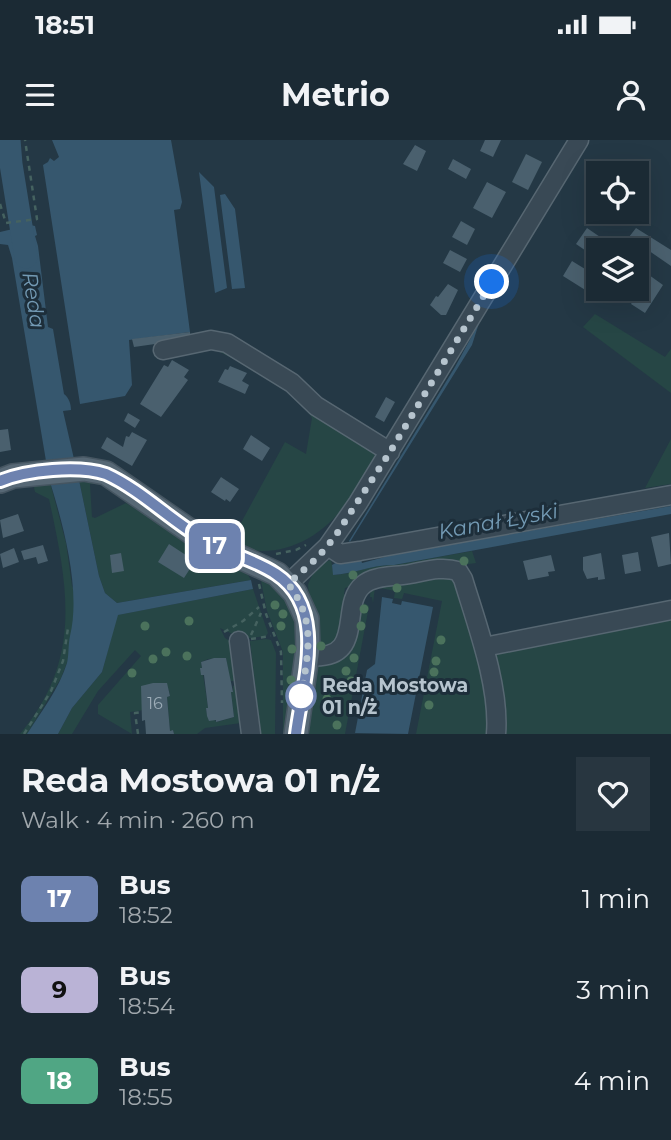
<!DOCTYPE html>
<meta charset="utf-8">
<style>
body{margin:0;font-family:Montserrat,sans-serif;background:#283640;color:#f1f3f6;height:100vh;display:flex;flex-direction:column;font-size:26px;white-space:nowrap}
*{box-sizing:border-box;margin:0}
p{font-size:23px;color:#a0a7ac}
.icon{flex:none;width:38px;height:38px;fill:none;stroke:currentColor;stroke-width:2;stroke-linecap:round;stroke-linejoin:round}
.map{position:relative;height:594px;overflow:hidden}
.side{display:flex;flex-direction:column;background:#1b2a34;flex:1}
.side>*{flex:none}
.badge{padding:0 14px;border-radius:10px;font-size:24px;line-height:46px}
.buttons{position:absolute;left:586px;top:21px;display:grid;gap:14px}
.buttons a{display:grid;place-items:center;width:63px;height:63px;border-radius:0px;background:#1b2a34;box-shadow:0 7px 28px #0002,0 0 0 2px #39464f;font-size:35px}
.you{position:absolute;width:35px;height:35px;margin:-18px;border:5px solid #fff;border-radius:50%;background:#1a73e8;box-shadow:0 0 0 10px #1a73e833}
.map>.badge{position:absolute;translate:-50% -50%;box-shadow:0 0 0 4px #fff}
.round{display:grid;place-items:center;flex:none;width:74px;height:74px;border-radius:0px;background:#283640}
.headline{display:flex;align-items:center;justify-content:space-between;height:119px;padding:0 21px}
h1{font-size:33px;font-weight:700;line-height:52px}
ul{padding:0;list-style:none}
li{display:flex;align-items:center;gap:21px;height:91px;padding:0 21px}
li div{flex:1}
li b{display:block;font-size:26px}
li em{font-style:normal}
li .badge{min-width:77px;font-weight:700;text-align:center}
.status{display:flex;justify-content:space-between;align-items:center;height:49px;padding:0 35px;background:#1b2a34;direction:ltr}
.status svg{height:19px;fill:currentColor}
header{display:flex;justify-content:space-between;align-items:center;height:91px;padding:0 21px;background:#1b2a34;font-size:32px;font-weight:700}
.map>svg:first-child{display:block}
.green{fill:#264645}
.water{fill:#36576e}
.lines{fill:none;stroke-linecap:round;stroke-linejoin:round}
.river{stroke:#36576e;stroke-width:23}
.building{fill:#4a606e}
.minor-casing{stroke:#576772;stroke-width:21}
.major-casing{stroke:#455561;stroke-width:26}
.path{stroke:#456260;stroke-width:2.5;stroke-dasharray:5 5;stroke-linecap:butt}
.minor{stroke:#394955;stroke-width:18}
.major{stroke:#576875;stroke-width:23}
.tree{fill:#4b725c}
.line-casing{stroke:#fff;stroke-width:16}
.line{stroke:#6d82af;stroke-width:10}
.walk{stroke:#b6c4ce;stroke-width:7;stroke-dasharray:0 12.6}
.stop-dot{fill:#fff;stroke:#6d82af;stroke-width:3.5}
.labels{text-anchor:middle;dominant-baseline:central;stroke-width:6;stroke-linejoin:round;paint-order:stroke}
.number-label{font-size:16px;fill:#9babb6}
.stop-label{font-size:19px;font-weight:bold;fill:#b6c4ce;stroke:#1d2e3a;text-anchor:start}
.water-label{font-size:21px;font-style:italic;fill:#739ab4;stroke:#1d2e3a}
</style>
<div class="status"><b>18:51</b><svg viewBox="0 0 49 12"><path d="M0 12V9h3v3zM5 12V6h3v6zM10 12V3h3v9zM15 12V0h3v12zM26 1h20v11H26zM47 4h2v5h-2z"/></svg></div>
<header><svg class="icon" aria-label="menu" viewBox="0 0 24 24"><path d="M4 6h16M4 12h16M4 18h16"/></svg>Metrio<svg class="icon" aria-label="person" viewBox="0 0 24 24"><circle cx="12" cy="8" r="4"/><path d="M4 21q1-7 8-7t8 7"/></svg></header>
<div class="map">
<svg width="671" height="594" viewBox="0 0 671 594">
<rect width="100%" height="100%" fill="#243845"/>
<path class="green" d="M595,174L665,217L671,209V253L583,187Z
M210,203L227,206L295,249L322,273L367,300L376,312L374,317L376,318L367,332L370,334L356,355L353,354C334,385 301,411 262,411C252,411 240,407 230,403L285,302L306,314L312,278L294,250L208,206L200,208L198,211L196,210L198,206Z
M671,299V344L645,348Z
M91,339L101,343L90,344L92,377L95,378L126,363L212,417L248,435L251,440L117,463L105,453L99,436L79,340Z
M50,342L66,403L72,446L87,472L61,538L27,594H20C83,519 68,447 49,359L35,352L33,343Z
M472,411L476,423L367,439L357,437L354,445L345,448L344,454L352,459L343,499L315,511L308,445C311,435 320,422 331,420L334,435C354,434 371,424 394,425Z
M260,436C300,464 299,484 295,529C293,551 291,572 289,594H283V512L267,471Z
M457,436L479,510L493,594H416L442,461L404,453L402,459L394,458L395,451L375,447L373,463L372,457H370L371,444Z
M253,449L268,493L266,496L243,499L220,488L225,498L233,503L235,541H230L226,518L208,519L201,522C203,535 206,552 208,568L206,569L207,575L217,582L234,577L231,552L233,551V546L236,545L241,583L205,588L197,594H174L173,590L170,591L167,557L170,556L169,550L160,543H154L144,570L130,572L132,594L98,574V565L141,516L135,510L98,551L72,594H58L72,568L102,532L117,475Z
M364,463L369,466L345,594H307L317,521L330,519Z
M671,478V594H502L494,515L505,506Z
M266,499L271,500L276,513L275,594H261L250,501Z"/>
<path class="water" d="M2,0H16L28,76L12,78Z
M52,0H171L182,62L180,69L174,70L190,192L129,200L132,245L125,256L80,264L43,25L48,22L50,18L54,21L59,17Z
M199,32L214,47L227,148L215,153Z
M225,54L235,69L245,148L232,149L220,55Z
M30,85L35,86L37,95L35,96L38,106L48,187L53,189L64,254C69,258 71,264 71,270L63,271L74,319L46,321L12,118L8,105L0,104V92Z
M479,183L472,205L350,402L349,401L455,227Z
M79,340L99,436L105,453L117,463L251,440L253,449L118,475L102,532L72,568L58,594H27C41,572 59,549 67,523C69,515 68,505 70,496C81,451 64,387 50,342Z
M671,366V374L394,425C373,424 354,434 333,435L332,425L339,421L347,423L361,420L362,423L396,414Z
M382,457L393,459L392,463L401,465L402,461L433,467L408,594L355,593L367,530L375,524Z"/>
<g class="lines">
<path class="river" d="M9,0L11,24L26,117"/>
</g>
<path class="building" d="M485,0H501L493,17L480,11Z
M415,5L426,11L417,31L403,24Z
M526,14L542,22L528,50L512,42Z
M453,19L471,29L466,39L448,29Z
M487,42L506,52L492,78L473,68Z
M461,81L475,89L467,105L452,97Z
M587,88L603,99L592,115L576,104Z
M636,88L671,110V126L629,97Z
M450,110L467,119L460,132L443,123Z
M572,121L598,137V149H604L598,158L563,136Z
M649,135L663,145L645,173L631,164Z
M448,144L458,150L446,175H441L430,165L436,156L438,157Z
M190,192V199L134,207L132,199Z
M172,220L189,230L184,237L188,240L161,277L140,264L164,225L168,227Z
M230,226L247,233L242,241L249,245L245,254L218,242L225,229L228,230Z
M386,257L395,262L384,282L375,277Z
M128,273L140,280L135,288L124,281Z
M8,289L11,310L0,312V290Z
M132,292L147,300L132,326L101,308L107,297L123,307L126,296L129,297Z
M251,295L270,308L262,321L243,309Z
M221,337L239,349L230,362L226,359L225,361L211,352Z
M18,374L24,391L3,398L0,380Z
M669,393L671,424L658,427L651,397Z
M169,404L195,421L184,438L158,422Z
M43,405L48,421L38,424L36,417L24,420L21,411Z
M14,408L19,422L3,428L0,414Z
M638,412L641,431L625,434L622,415Z
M121,413L124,431L112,433L110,415Z
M601,413L605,439L598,440V437L587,439L583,430V417Z
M551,415L555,431L548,432L549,436L528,440L523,421Z
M214,518H226L233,552H231L234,577L216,582V580L209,581L207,576L206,568H208L204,535H201L200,528H202L201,522Z
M153,543H167L170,556L167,557L170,591L173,590L174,594H146L145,580L142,581L141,546Z"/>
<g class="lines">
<defs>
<path id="minor" d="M163,210L211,200L227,203L292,243L316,266L390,312
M328,406L340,414L360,411L671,355
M288,444L328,406L358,363L579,0
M239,501L251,594
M484,507L671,470
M307,516C368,522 338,466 363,445C374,435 395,437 410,434C426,431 442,426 458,431L463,439C477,485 500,547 496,594"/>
<path id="major" d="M0,341L13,336L84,329L106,333L203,400L277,434L295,453L307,479L308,508L296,594"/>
</defs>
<use href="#minor" class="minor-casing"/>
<use href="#major" class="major-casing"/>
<path class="path" d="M0,64L6,83L37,79L25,0
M276,414L296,410L306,405
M259,444L266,474L281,512L282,563
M224,492L243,481L259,467
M251,495L261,473
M251,499L271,496
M24,594L51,551L63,521L68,488
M138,594L135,573L142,572"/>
<use href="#minor" class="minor"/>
<use href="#major" class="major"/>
</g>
<g class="tree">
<circle cx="464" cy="421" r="4.5"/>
<circle cx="353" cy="435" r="4.5"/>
<circle cx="397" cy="448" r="4.5"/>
<circle cx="275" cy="465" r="4.5"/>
<circle cx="364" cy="469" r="4.5"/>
<circle cx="283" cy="474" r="4.5"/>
<circle cx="189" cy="481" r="4.5"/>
<circle cx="145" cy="486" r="4.5"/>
<circle cx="281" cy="486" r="4.5"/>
<circle cx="361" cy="486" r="4.5"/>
<circle cx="441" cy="500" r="4.5"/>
<circle cx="321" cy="506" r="4.5"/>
<circle cx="292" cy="509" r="4.5"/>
<circle cx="166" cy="512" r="4.5"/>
<circle cx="187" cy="516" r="4.5"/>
<circle cx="354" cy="518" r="4.5"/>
<circle cx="153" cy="519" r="4.5"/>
<circle cx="436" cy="521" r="4.5"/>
<circle cx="346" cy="531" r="4.5"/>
<circle cx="434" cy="532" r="4.5"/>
<circle cx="132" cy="533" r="4.5"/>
<circle cx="291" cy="540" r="4.5"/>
<circle cx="351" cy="541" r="4.5"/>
<circle cx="327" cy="559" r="4.5"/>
<circle cx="429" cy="565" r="4.5"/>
<circle cx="337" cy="585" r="4.5"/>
</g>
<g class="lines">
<defs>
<path id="line" d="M0,341C27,330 78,325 106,334C141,350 170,380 204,400C227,414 254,419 276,434C329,469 302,544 296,594"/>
</defs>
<use href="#line" class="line-casing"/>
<use href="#line" class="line"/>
<path class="walk" d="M301,556C308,514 317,480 288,444L318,417L334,398L390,312L492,142"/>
</g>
<circle class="stop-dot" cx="301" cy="556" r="14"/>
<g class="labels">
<g class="number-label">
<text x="155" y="563">16</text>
</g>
<g class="stop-label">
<text x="322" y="545">Reda Mostowa<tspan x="322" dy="22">01 n/ż</tspan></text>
</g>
<g class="water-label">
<text transform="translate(34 160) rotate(81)">Reda</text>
<text transform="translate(498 381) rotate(-10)">Kanał Łyski</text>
</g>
</g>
</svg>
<div class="buttons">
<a><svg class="icon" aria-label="locate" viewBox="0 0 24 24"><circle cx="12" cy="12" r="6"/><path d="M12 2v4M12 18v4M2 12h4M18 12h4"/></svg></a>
<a><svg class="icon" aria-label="layers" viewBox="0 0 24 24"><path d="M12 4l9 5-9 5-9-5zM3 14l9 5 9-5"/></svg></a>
</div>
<div class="you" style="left:492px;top:142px"></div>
<b class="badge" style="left:215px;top:406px;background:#6d82af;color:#fff">17</b>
</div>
<section class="side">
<div class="headline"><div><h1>Reda Mostowa 01 n/ż</h1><p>Walk · 4 min · 260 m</p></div><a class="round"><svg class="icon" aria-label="heart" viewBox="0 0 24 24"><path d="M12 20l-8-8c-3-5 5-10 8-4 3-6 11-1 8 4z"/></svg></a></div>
<ul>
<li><span class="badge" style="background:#6d82af;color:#fff">17</span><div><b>Bus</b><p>18:52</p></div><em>1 min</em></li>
<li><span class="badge" style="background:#bab3d6;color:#111">9</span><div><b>Bus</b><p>18:54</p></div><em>3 min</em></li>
<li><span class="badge" style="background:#50a684;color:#fff">18</span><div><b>Bus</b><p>18:55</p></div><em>4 min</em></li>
</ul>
</section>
